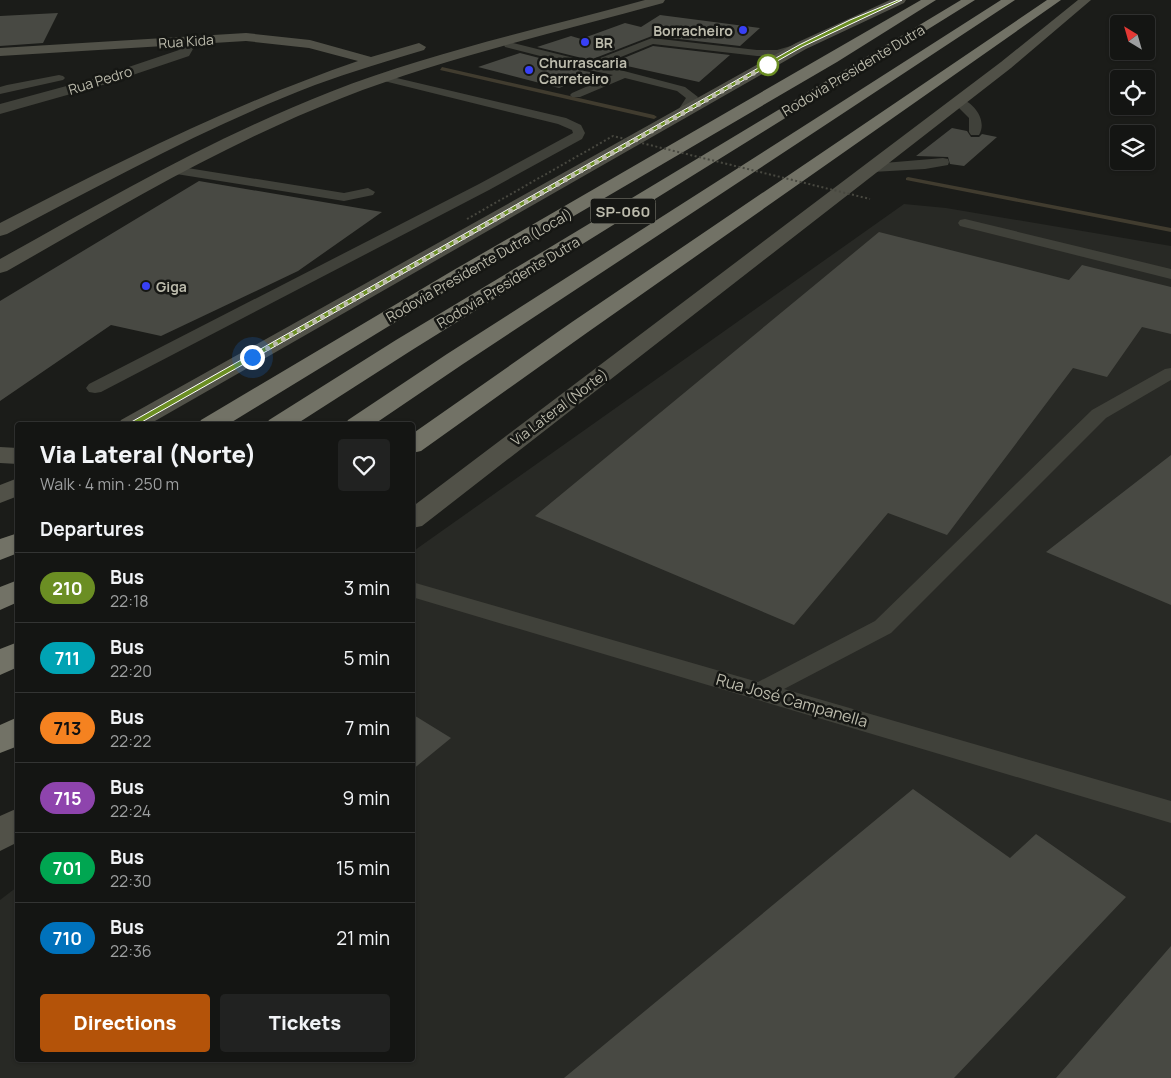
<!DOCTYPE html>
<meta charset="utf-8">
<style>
body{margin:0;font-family:Manrope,sans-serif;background:#212221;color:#f1f3f6;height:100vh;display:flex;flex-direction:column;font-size:19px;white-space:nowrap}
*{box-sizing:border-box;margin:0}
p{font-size:16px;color:#9d9fa0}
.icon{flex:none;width:28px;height:28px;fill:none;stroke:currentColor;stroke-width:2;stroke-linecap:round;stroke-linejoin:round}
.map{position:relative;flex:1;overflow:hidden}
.panel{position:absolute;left:15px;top:422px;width:400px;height:640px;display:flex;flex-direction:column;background:#141513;border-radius:5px;box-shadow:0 1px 4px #0004,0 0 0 1px #333433}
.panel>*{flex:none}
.badge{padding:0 10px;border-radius:16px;font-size:18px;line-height:32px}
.needle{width:32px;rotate:323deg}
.controls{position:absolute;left:1110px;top:15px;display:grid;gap:10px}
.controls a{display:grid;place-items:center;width:45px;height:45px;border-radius:5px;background:#141513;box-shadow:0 1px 4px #0004,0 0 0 1px #333433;font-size:25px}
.you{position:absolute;width:25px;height:25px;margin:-12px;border:4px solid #fff;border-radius:50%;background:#1a73e8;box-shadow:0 0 0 8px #1a73e833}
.map>.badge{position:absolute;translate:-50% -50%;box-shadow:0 0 0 2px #fff}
h2{padding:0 25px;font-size:19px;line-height:45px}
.round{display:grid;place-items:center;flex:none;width:52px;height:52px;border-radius:5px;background:#212221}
.headline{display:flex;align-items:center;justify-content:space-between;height:85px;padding:0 25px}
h1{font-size:24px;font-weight:800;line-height:38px}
.primary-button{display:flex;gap:10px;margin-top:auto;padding:10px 25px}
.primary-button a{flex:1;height:58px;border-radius:5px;background:#b45309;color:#fff;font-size:20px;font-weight:800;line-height:58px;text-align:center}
.primary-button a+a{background:#212221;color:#f1f3f6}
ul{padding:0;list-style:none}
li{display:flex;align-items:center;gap:15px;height:70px;padding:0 25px;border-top:1px solid #333433}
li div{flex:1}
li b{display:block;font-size:19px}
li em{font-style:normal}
li .badge{min-width:55px;font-weight:700;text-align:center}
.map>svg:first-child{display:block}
.built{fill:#282925}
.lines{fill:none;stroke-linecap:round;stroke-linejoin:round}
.stream{fill:#413c2f;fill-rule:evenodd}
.building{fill:#484943}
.lane{fill:#40413a;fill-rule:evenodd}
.street{fill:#40413a;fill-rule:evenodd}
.secondary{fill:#515148;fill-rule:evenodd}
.highway{fill:#727266;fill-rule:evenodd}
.path-bridge{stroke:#484840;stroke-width:2;stroke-dasharray:2 2.5;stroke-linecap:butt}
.line{fill:#6b8e23;stroke:#fff}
.walk{stroke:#bcbbac;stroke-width:5;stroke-dasharray:0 9}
.poi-dot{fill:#3840f6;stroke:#161714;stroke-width:2}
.stop-dot{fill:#fff;stroke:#6b8e23;stroke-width:2.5}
.labels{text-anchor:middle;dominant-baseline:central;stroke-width:5;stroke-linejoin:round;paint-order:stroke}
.far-poi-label{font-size:14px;font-weight:bold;fill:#bcbbac;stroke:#161714;text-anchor:start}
.far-street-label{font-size:14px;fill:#bcbbac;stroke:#161714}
.shield{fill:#161714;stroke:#8a8a7e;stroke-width:1}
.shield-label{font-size:15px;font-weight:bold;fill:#bcbbac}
.street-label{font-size:16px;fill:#bcbbac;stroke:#161714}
</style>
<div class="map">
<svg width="1171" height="1078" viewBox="0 0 1171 1078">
<rect width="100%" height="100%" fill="#1b1c19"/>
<path class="built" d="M904,204L946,208L1171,246V1078H0V900L17,887L18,1060H412V559L415,550Z"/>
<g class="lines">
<path class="stream" d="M442,67L654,115L657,117L654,119L440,70Z
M908,177L1171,228V232L906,180V178Z"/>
</g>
<path class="building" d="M58,13L43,43L0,46V16Z
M660,15L760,28L740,46L652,36L590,60L537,47L571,36L581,39L625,23L641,27Z
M653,46L730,55L699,82L618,64L613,66L607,65Z
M520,53L582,69L584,71L596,73L559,88L478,67Z
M952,128L967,131L971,137H979L982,134L997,137L964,166L950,164L948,157L916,156Z
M199,181L382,212L298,271L161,336L111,325L0,401V301Z
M879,232L1069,280L1082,265L1171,287V334L1142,327L1107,377L1073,368L947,535L888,513L794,625L535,516Z
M1171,455V605L1046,552Z
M412,714L451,738L412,770Z
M913,789L1010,858L1036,834L1126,897L954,1078H564Z
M1171,946V1078H1056Z"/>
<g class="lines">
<path class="lane" d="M652,38L757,50H777L801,43L806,46L805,48L778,56H757L653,44L601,65L685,87L698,97L685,118L681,119L675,115L686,98L677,91L625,78L580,97H572L570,95L572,93L613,75L584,69L583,67L505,47L504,45L509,42L590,62Z
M59,75L63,76L65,78L63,80L0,94V87L7,85Z
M384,75L566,118L581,125L585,133L582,139L489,190L101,392L95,393L89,392L86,388L89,384L479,184L573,133L572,130L558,124L380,80L378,78L380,76Z
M958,98C973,101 988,120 979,135H971L969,132V118L952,101Z
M943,158L948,159L949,162L948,165L925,169L872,172L865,168L872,164Z
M175,166L344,193L368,188L375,192L373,195L344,201L170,173L168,170L170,167Z
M965,219L1171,269V279L960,226L958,223L960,220Z
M1171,368V380L1106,418L891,633L784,689L1171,801V823L412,597V582L758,682L875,621L1092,410L1165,369Z"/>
<path class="street" d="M178,38L183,39L193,49L189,56L106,84L0,114V104L96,78L179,50L171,42Z"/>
<path class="secondary" d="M645,0H665L663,3C556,33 446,57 342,98C224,144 116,209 7,271L0,273V259C108,199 215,137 330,92C432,52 540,29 645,0Z
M890,0H906L904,3L806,49L148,425H118L121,420L796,43Z
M1078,0H1091L1011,68L422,526L412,528V507L1001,62Z
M246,33L310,40L371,57L419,43L426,47L424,50C387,61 351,72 315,85C208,126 108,181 7,234L0,236V223C117,163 233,104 358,61L309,48L246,41L0,56V48Z
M0,447L18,448V464L0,463Z
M18,478V496L0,503V485Z
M18,808V842L0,851V816Z"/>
<path class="highway" d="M921,0H936L837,62L466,279L227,425H198L201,420L452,271Z
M961,0H975L412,350L295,425H266L269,420L396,340Z
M1001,0H1015L463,364L373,425H345L348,420L447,354Z
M1047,0H1061L588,332L421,451L412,453V434L572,322Z
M18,533V553L0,560V539Z
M18,580V602L0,610V587Z
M18,642V667L0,675V649Z
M18,717V746L0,753V725Z"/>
<path class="path-bridge" d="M467,219L613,136L870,199"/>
</g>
<path class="line" d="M898,0H902L802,47L133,427L126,425L799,45L850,20Z"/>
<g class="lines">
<path class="walk" d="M252,357L768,65"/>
</g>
<g class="poi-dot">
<circle cx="743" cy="30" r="5"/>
<circle cx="585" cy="42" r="5"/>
<circle cx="529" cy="70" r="5"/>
<circle cx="146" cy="286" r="5"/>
</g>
<circle class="stop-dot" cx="768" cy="65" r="10"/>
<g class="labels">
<g class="far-poi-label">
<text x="733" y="30" text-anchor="end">Borracheiro</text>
<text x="595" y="42">BR</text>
<text x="539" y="62">Churrascaria<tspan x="539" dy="16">Carreteiro</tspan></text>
<text x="156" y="286">Giga</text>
</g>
<g class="far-street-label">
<text transform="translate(186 41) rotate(-4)">Rua Kida</text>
<text transform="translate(853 70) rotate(-31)">Rodovia Presidente Dutra</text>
<text transform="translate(100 80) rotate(-17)">Rua Pedro</text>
<text transform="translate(479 265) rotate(-30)">Rodovia Presidente Dutra (Local)</text>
<text transform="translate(508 282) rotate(-31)">Rodovia Presidente Dutra</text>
<text transform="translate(559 407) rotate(-37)">Via Lateral (Norte)</text>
</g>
<rect class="shield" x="590.5" y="198.5" width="65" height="25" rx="4"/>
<g class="shield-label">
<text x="623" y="211">SP-060</text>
</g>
<g class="street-label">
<text transform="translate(792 700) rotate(16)">Rua José Campanella</text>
</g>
</g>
</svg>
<div class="controls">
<a><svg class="needle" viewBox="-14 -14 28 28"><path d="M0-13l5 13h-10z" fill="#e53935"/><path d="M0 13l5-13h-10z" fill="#9d9fa0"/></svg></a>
<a><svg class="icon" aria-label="locate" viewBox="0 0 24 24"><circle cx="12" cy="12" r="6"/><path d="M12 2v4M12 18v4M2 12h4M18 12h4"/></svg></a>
<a><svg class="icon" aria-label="layers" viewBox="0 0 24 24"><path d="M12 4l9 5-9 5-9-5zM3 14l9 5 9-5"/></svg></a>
</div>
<div class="you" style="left:252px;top:357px"></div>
<section class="panel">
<div class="headline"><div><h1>Via Lateral (Norte)</h1><p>Walk · 4 min · 250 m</p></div><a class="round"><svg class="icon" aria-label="heart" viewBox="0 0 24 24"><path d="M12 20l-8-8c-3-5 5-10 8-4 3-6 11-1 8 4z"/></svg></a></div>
<h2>Departures</h2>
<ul>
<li><span class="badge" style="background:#6b8e23;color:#fff">210</span><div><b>Bus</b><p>22:18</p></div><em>3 min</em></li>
<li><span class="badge" style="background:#00a3b4;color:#fff">711</span><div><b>Bus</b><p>22:20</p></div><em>5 min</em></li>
<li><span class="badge" style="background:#f58220;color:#111">713</span><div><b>Bus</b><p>22:22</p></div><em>7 min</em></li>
<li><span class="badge" style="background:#8e44ad;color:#fff">715</span><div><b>Bus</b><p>22:24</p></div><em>9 min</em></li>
<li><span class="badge" style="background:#00a651;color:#fff">701</span><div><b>Bus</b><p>22:30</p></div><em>15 min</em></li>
<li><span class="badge" style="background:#0072bc;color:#fff">710</span><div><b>Bus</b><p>22:36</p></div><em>21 min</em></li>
</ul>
<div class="primary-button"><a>Directions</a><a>Tickets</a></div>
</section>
</div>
